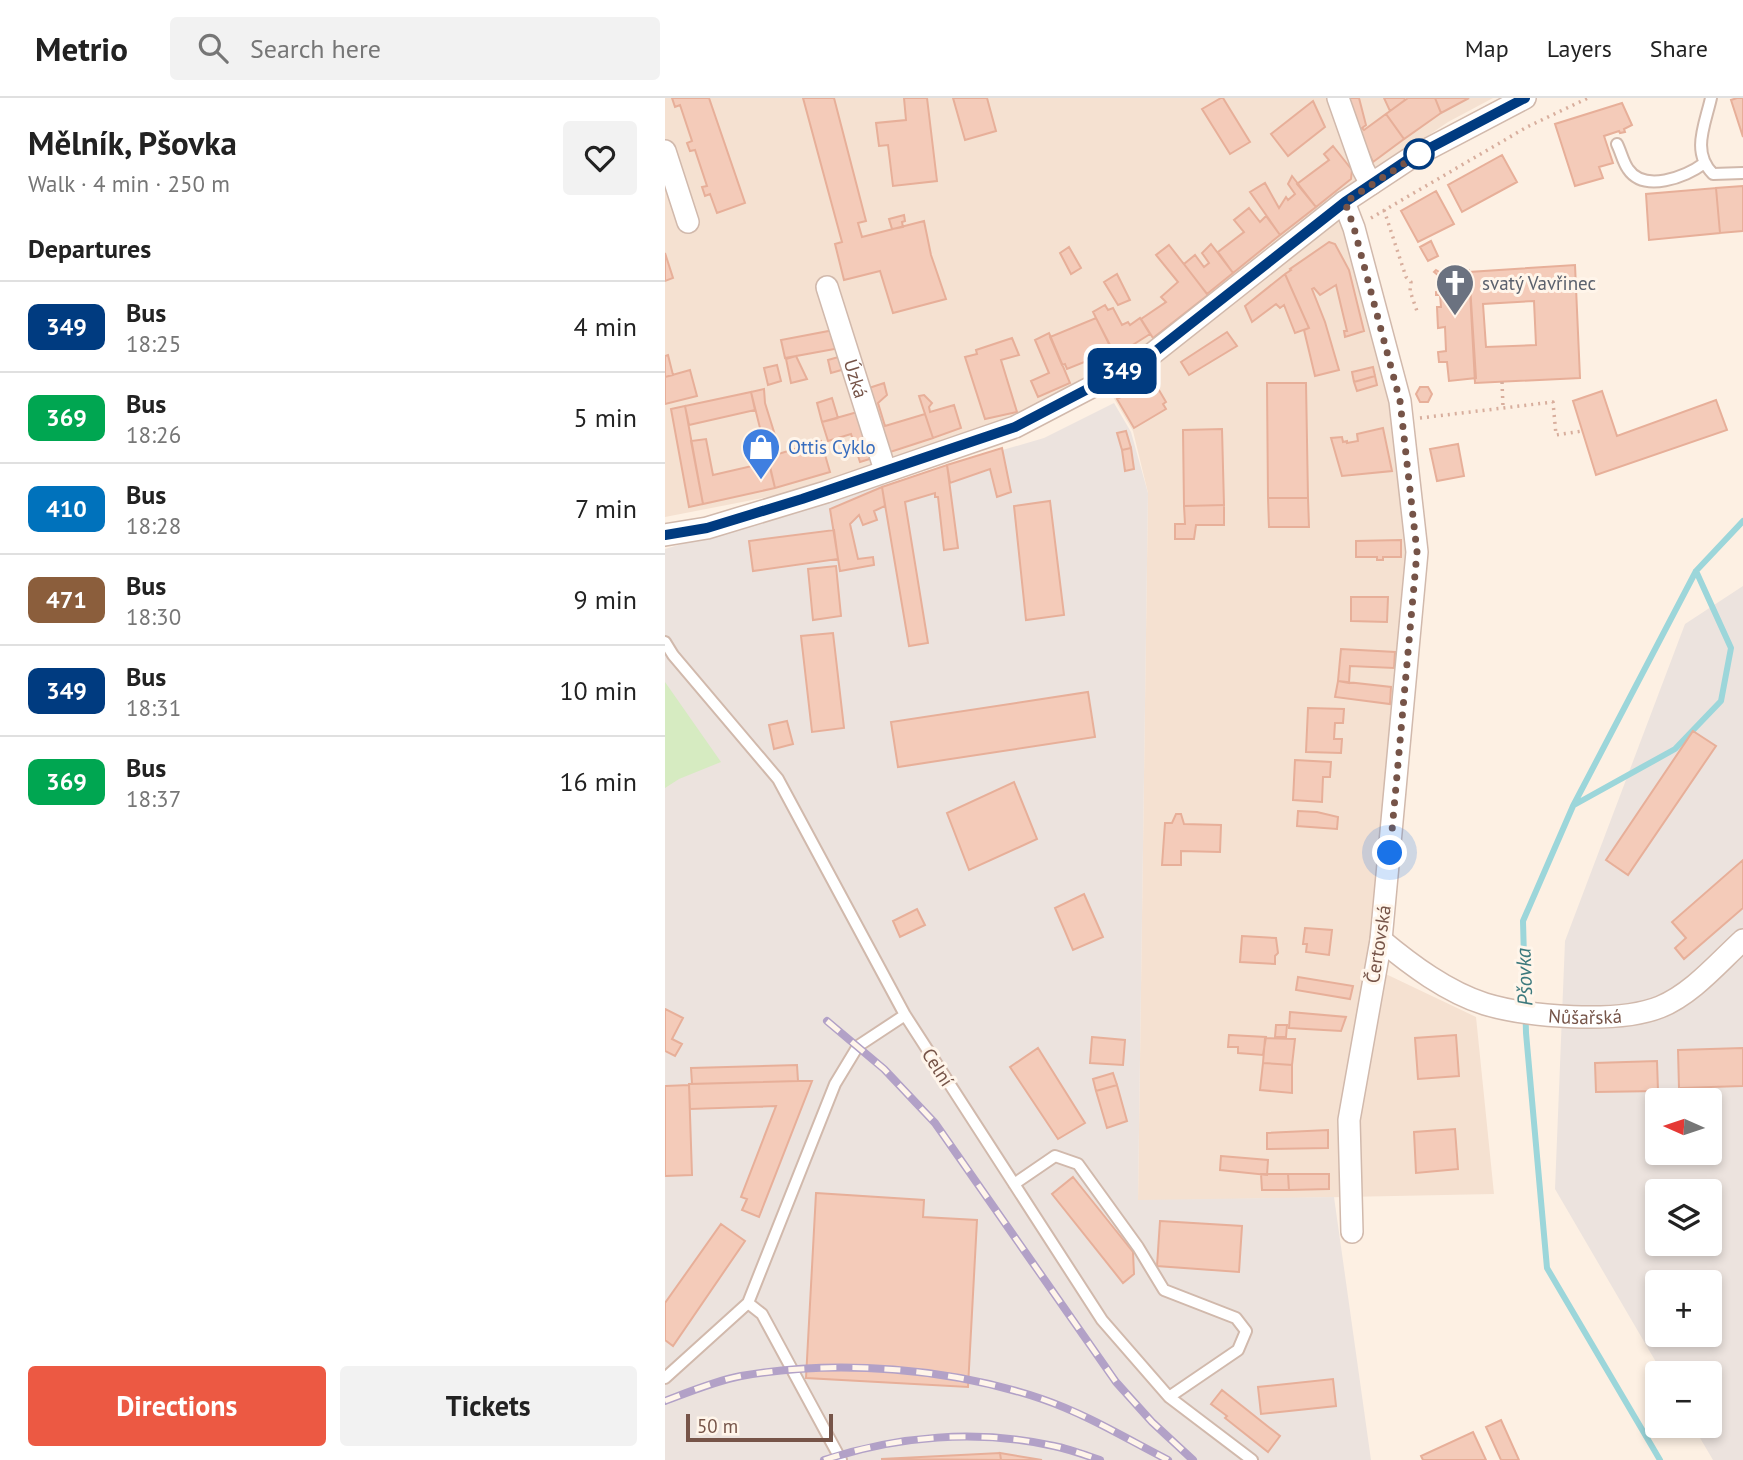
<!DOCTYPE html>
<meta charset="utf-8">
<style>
body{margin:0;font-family:"PT Sans",sans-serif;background:#f2f2f2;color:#222;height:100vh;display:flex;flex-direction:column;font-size:26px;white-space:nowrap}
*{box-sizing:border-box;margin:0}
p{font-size:23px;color:#767676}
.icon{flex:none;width:38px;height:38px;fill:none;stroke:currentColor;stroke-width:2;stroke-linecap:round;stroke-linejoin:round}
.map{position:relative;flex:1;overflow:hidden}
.drawer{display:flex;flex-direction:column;background:#fff;width:665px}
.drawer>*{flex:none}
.badge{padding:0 14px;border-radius:10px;font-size:24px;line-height:46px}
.needle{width:46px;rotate:273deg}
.fabs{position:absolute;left:980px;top:990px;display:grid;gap:14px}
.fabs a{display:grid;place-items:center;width:77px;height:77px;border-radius:7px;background:#fff;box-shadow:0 4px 10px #0003;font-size:35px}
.scale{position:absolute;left:21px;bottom:18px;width:147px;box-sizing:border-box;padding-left:7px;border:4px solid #765448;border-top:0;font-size:19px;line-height:24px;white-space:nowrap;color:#765448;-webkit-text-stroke:5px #fff5ea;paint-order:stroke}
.you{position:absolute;width:35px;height:35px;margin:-18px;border:5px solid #fff;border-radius:50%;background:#1a73e8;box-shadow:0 0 0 10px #1a73e833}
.map>.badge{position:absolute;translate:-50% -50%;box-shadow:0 0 0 4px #fff}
h2{padding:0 28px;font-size:26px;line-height:63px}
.round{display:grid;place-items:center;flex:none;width:74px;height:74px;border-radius:7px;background:#f2f2f2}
.overview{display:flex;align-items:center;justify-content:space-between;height:119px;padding:0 28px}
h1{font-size:33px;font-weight:700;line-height:52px}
.primary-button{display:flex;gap:14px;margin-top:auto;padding:14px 28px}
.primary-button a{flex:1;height:80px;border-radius:7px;background:#ec5943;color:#fff;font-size:28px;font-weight:700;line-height:80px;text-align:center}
.primary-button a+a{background:#f2f2f2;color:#222}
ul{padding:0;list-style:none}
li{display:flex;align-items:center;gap:21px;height:91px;padding:0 28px;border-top:2px solid #e0e0e0}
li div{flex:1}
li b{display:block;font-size:26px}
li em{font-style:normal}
li .badge{min-width:77px;font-weight:700;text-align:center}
header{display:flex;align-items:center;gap:42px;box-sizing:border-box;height:98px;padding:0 35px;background:#fff;border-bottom:2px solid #e0e0e0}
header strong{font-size:33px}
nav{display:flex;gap:38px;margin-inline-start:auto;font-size:24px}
.search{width:490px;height:63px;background:#f2f2f2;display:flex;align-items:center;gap:18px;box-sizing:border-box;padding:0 24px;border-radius:7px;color:#767676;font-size:26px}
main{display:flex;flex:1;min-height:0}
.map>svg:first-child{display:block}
.residential{fill:#f5e1d1}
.industrial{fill:#ece3de;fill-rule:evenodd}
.green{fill:#d6ebc1}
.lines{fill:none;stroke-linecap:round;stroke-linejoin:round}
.stream{stroke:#9cd6da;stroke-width:6}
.building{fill:#f4cbb9;stroke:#e7af99;stroke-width:2;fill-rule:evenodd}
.service-casing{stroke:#d1b9ac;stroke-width:14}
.minor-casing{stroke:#d1b9ac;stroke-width:24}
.path{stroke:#d8ae9d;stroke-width:3.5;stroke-dasharray:2 5;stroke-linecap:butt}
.service{stroke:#fff;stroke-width:10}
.minor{stroke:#fff;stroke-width:21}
.rail-casing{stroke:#b2a1c7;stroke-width:8}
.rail{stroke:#fff5ea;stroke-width:5;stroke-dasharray:16;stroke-linecap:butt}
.line-casing{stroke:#fff;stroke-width:16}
.line{stroke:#003b80;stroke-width:10}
.walk{stroke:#765448;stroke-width:7;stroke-dasharray:0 12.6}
.stop-dot{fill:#fff;stroke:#003b80;stroke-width:3.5}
.labels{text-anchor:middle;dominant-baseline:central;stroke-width:6;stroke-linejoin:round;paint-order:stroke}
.worship-label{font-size:19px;fill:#5b616d;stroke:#fff5ea;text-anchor:start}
.street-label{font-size:19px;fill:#765448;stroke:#fff5ea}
.shop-label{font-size:19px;fill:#366cbe;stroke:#fff5ea;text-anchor:start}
.water-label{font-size:21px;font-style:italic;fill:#3b787c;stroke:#fff5ea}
</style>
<header>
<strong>Metrio</strong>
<div class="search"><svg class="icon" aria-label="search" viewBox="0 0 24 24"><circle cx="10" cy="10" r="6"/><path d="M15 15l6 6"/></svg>Search here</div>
<nav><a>Map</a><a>Layers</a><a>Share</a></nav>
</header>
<main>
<section class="drawer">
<div class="overview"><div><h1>Mělník, Pšovka</h1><p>Walk · 4 min · 250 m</p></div><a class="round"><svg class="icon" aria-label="heart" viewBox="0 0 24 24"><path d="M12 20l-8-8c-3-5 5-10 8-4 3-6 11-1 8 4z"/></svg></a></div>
<h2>Departures</h2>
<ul>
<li><span class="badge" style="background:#003b80;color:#fff">349</span><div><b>Bus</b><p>18:25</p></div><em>4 min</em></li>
<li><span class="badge" style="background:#00a651;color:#fff">369</span><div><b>Bus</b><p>18:26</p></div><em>5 min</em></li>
<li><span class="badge" style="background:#0072bc;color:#fff">410</span><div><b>Bus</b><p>18:28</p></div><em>7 min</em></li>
<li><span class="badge" style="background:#8b5e3c;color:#fff">471</span><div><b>Bus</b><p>18:30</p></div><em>9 min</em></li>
<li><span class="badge" style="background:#003b80;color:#fff">349</span><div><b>Bus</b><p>18:31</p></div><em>10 min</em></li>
<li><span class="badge" style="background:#00a651;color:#fff">369</span><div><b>Bus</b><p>18:37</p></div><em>16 min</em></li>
</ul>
<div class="primary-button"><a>Directions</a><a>Tickets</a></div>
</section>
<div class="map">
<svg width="1078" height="1362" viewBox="0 0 1078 1362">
<rect width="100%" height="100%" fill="#fdf0e3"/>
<path class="residential" d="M0,0H828L783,24L672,100L716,260L736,372L743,443L704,868L811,919L829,1096L473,1103L483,395L468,333L434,275L362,314L236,358L113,397L0,419Z"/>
<path class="industrial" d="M449,305L466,334L483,395L473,1102L669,1099L706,1362H0V451L379,340Z
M1078,488V1362H1048L1028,1328H1045V1276H998L890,1091L900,843L1020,526ZM992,1003H1045V1055H992ZM992,1094H1045V1146H992ZM992,1185H1045V1237H992Z"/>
<path class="green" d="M0,584L56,664L14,681L0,690Z"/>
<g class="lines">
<path class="stream" d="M909,707L1010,651L1056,603L1066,550L1031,473
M995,1362L882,1170L861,935L858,823L908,708L1031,473L1078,423"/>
</g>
<path class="building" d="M7,0H44L80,105L52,115L45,96L40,98L37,89L42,88L30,52L25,53L22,45L27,43L15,7L10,9Z
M138,0H169L201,123L193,125L197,139L259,123L266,157L281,201L228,215L215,173L179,182L170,146L177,144Z
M239,0H262L272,83L228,88L223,47L214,48L211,25L241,22Z
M288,0H322L331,33L300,42Z
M556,0H558L585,44L565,56L537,11Z
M684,0H694L701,27L697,30L699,32L721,16L739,41L708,64L695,36Z
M719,0H739L740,2L725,13Z
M743,0H770L776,15L739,41L721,16Z
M770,0H804L776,15Z
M1072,0H1078V39L1066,2Z
M648,3L660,29L623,58L606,36Z
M957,5L967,27L959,31L960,34L955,35L954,33L939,38L948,65L934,69L938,80L910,88L890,26Z
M668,48L687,72L686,81L651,109L632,86L664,62L659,56Z
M837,57L852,84L797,114L783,87Z
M627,78L651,109L615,137L585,94L600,85L614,110L621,99L623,102L630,96L623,86Z
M1078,88V133L1055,135L1051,90Z
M1051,90L1055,135L984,142L981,96Z
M771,93L789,126L753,144L736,113Z
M584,110L595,124L601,118L615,137L568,175L553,154L579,134L569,122Z
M239,117L240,123L237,124L238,129L227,131L224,121Z
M766,143L773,158L763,163L755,149Z
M664,144L670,146L684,172L699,233L680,239L679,233H682L671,187L655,197L649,190L647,191L660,224L674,272L650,278L639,232L644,230L620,176L626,172L625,171Z
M546,146L568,175L542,196L519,166L530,157L539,169L544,165L537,155Z
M504,147L543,197L488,240L476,221L501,204L496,199L513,184L491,157Z
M404,149L416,170L406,176L395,155Z
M0,155L8,180L0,183Z
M910,167L915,280L810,285L804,174ZM869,203L871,247L821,249L818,206Z
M771,172L776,175L804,172L811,280L784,283L782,264H774L773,254L781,253L780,229L773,230L772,209H776L775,197H771V194L775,193L774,178L769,174Z
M452,176L465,202L453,207L439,184Z
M620,176L644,230L630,235L619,207L615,210L611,206L587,224L580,208Z
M440,207L443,212L448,210L457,227L463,224L465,227L475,220L485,236L450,258L428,214Z
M431,220L445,247L420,257L422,263L402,271L400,266L397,267L385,239Z
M169,232L175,250L120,260L116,242Z
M562,234L572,248L524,277L516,264Z
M384,235L405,285L373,299L366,283L384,275L370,242Z
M347,240L354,257L336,262L352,314L320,321L300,259L312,256L311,252Z
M3,257L8,277L0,279V258Z
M131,258L142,281L126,285L121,261Z
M177,258L180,271L166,275L163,262Z
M112,267L116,283L103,287L99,270Z
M708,269L710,278L689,284L687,274Z
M25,272L32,298L0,306V279Z
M710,278L712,287L692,293L689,284Z
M488,282L501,304L498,306L501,311L469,330L452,301Z
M219,285L222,297L213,305L220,328L260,316L268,340L219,356L198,292Z
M602,285H641L643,400H603Z
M755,289H763L767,296L763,304H755L751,296Z
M99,291L100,305L114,350L109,352L110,357L156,343L165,374L110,390L86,294Z
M937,293L952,338L1051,302L1062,332L931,377L908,303Z
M86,294L90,312L24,327L20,308Z
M259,297L267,305L264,309L265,314L289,307L296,330L268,340L254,298Z
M167,300L173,320L157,324L152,305Z
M20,308L38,406L24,409L6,311Z
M196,313L211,359L195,364L186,336L163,343L157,324Z
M718,330L727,373L677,378L666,340L677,339L678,344L682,343V345L693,343L692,336Z
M557,331L559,407L519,408L518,332Z
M461,333L466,350L457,352L452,335Z
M41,341L48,377L104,364L110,390L38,406L26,343Z
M793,346L799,378L772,383L765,351Z
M337,350L346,394L332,399L325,371L285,385L282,367Z
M466,350L469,371L460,373L457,352Z
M282,367L293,450L279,452L273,399H270V395L240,404L263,545L244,548L217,389Z
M217,389L220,408L209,413L212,422L198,427L194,417L185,426L193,461L208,459L209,467L175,473L165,411Z
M603,400H643L644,429H604Z
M385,403L399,517L361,522L349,408Z
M559,407V427H531L529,441H510V426H520L519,408Z
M169,432L173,461L88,473L84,443Z
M736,442V459H718V462H712V459H691V443Z
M171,468L176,518L148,522L143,471Z
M686,499H723L722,524L686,523Z
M168,535L179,630L147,634L136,538Z
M676,551L730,554L729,570L685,568L684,585L673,583Z
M673,583L726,589L725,606L670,599Z
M423,594L430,639L233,669L226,624Z
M643,610L679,611L678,625H670L669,641H677L676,655L641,654Z
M122,623L128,646L109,651L104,627Z
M1028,633L1051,648L963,777L941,762Z
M630,662L666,664L665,679H658L657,704L628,702Z
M349,684L372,741L304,772L282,715Z
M633,713L652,714L673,719L672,731L632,728Z
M511,716H516L519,726L556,727L555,754L516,753V767H497L500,725H507Z
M1078,762V810L1019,861L1010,850L1021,840L1007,824Z
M419,796L438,839L408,852L390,810Z
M252,811L260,827L235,839L228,823Z
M640,830L667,832L664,857L641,854L642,846H638Z
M577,838L611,840L613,855L610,858V866L575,864Z
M633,879L688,888L685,901L631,892Z
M0,911L18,920L7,941L17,946L10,958L0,953Z
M625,914L681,919L676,933L624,930Z
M611,927H622L621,939H610Z
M564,937L601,939L598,957L573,955V949H563Z
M791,937L794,978L753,981L750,940Z
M427,939L460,942L458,967L425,965Z
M600,940L630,941L627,967L598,965Z
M373,950L420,1025L393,1041L345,969Z
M1078,950V988L1014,990L1013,952Z
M992,963L993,993L931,994L930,965Z
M598,965L627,967V995L595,992Z
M132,967L133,983L27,986L26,970Z
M448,975L452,987L431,993L428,981Z
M133,983H147L94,1119L77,1112L82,1101L76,1099L111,1008L25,1011L24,986Z
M24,987L27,1077L0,1078V988Z
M452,987L462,1023L442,1030L431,993Z
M790,1031L793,1071L751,1075L749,1034Z
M663,1032V1050L602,1051V1035Z
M556,1058L603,1062L602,1077L555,1072Z
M596,1076H623L624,1092H597Z
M623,1076H664V1091L624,1092Z
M408,1079L468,1154L469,1176L458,1185L387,1096Z
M151,1095L259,1102L258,1119L312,1122L303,1289L141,1280Z
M495,1123L577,1128L574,1174L492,1168Z
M56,1126L80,1143L8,1248L0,1242V1205Z
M668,1281L671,1308L596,1316L593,1289Z
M557,1292L615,1338L603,1354L560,1320L562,1318L546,1306Z
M836,1322L854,1362H836L821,1329Z
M808,1334L821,1362H758L756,1358Z
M335,1355L336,1362L216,1361Z
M335,1355L377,1362H336Z"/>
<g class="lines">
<defs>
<path id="service" d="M1046,0C1040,27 1026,54 1048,76L1078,75
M952,46C956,54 958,64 963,71C979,95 1021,79 1038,66
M0,544L8,557L113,681L240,917L437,1222L504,1299L587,1362
M349,1086L390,1058L413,1066L473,1149L499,1192L571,1220L581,1233L573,1252L504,1299
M83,1205L97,1216L176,1362
M0,1280L83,1205L170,986L193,948L240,917"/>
<g id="minor">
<path d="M673,0L698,71L706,86"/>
<path d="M0,53L23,124"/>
<path d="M679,104L689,130L735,303L752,454L716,842L684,1022L687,1134"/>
<path id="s1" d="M162,189L220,372"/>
<path d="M0,437L42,430L161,394L350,329L482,260L679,104L744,61L860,0"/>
<path id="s2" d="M716,842C746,867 782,894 820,906C863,919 953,926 995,909C1027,896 1053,865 1078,842"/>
</g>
</defs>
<use href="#service" class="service-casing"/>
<use href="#minor" class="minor-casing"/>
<path class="path" d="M719,112L741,179L746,184L745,193L753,216
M706,120L862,29L923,0
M837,284L838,309
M755,320L888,304L891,337L917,333"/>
<use href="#service" class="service"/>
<use href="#minor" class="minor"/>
<defs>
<path id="rail" d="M162,923L219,971L270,1025L451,1284L487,1324L528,1362
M0,1303C24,1294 50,1283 76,1278C172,1261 285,1270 377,1301C421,1316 462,1341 503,1362
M159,1362C232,1338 312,1331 389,1348C404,1351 420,1357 435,1362"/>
</defs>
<use href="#rail" class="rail-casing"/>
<use href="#rail" class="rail"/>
</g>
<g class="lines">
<defs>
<path id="line" d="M0,437L42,430L137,401L350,329L482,260L680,104L744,61L860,0"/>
</defs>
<use href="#line" class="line-casing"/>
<use href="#line" class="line"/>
<path class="walk" d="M725,755L752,454L735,303L689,130L680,104L754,56"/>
</g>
<defs>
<symbol id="church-pin" viewBox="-11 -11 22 30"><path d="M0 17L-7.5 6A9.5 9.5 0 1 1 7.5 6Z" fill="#6b7280" stroke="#fff5ea"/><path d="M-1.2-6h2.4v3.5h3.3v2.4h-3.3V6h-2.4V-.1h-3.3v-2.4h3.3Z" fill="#fff"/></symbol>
<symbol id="shop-pin" viewBox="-11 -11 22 30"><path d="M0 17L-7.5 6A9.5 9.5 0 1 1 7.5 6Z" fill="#3f7fe0" stroke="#fff5ea"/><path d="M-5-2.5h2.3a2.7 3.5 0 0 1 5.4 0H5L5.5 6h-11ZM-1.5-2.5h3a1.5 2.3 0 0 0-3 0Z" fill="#fff"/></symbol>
</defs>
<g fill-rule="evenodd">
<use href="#church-pin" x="768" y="163" width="44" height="60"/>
<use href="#shop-pin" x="74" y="327" width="44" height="60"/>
</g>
<circle class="stop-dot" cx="754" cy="56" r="14"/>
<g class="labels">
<g class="worship-label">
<text x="817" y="185">svatý Vavřinec</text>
</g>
<g class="street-label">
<text stroke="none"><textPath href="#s1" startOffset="96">Úzká</textPath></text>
<text transform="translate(713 846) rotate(-81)">Čertovská</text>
<text stroke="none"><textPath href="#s2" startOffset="224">Nůšařská</textPath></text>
<text transform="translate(273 969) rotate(57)">Celní</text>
</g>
<g class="shop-label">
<text x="123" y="349">Ottis Cyklo</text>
</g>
<g class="water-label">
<text transform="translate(859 879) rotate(-92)">Pšovka</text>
</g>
</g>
</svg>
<div class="fabs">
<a><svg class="needle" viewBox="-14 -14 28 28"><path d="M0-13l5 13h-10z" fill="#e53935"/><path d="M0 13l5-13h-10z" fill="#767676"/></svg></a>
<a><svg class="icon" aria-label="layers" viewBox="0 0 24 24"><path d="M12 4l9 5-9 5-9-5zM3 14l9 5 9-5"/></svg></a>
<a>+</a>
<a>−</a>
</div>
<div class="scale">50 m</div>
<div class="you" style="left:725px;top:755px"></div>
<b class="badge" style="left:457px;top:273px;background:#003b80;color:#fff">349</b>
</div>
</main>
